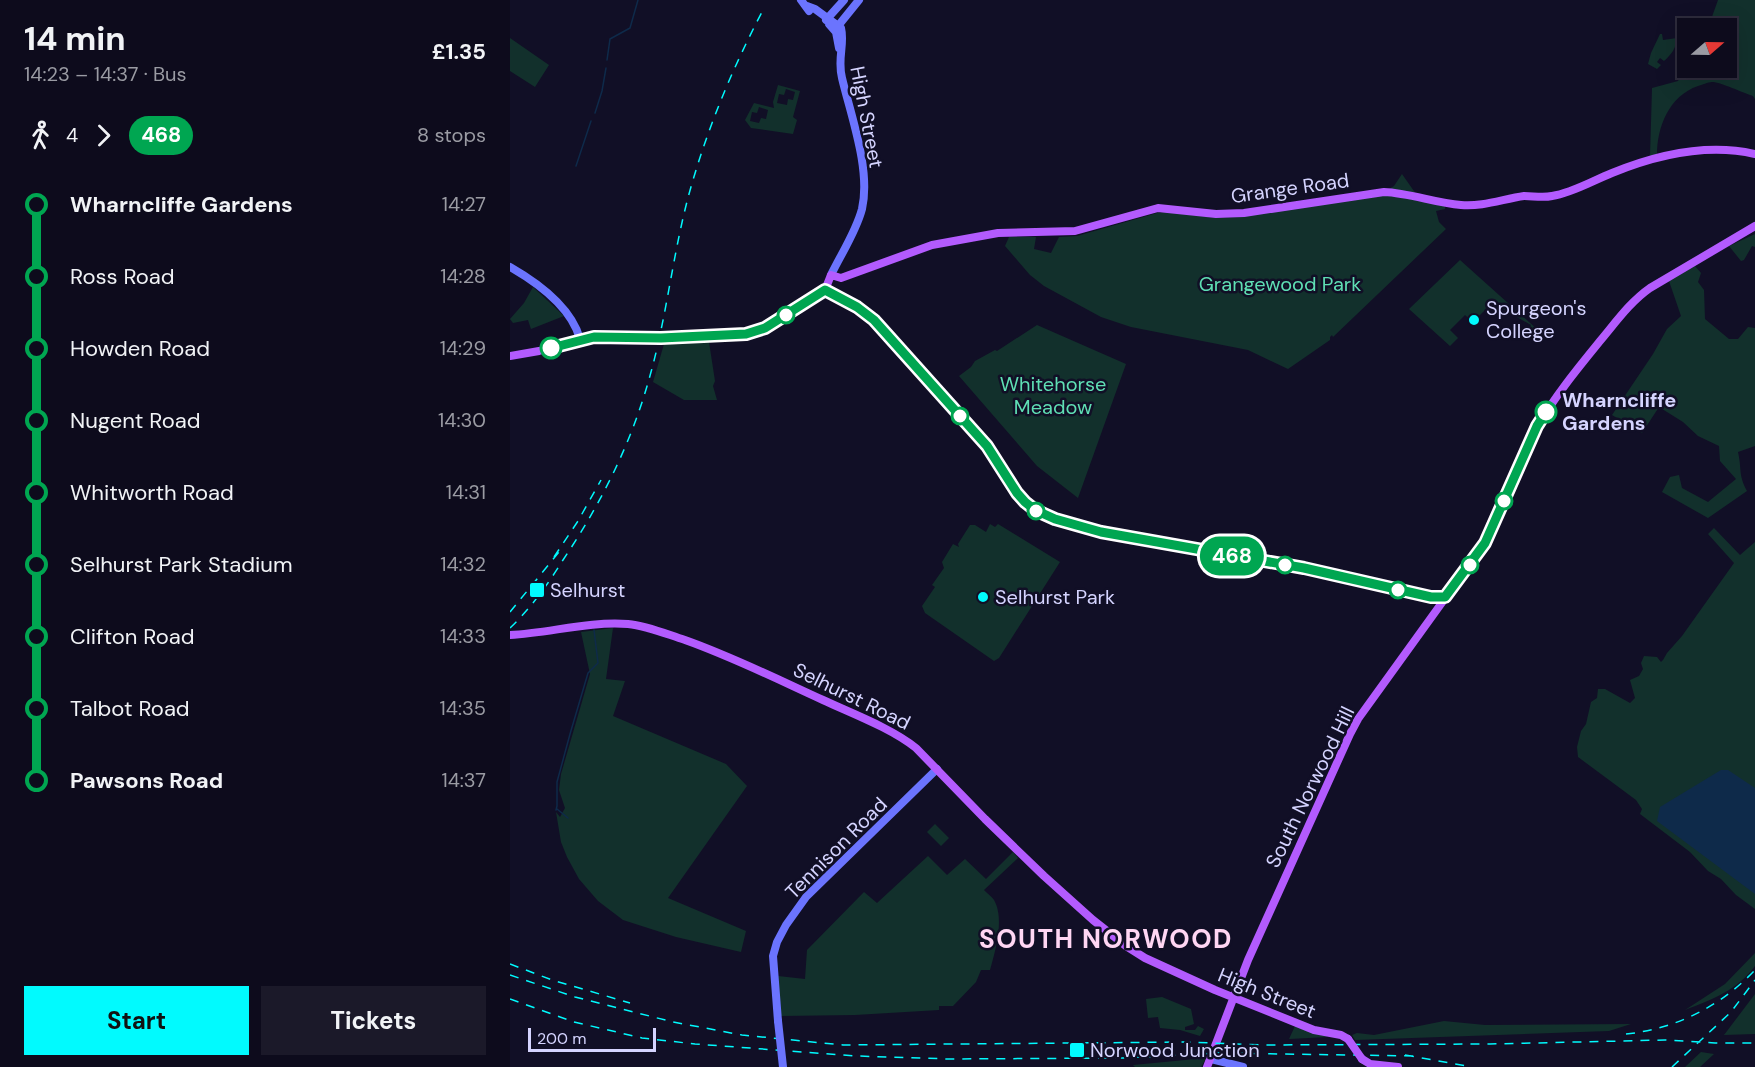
<!DOCTYPE html>
<meta charset="utf-8">
<style>
body{margin:0;font-family:"DM Sans",sans-serif;background:#1b1929;color:#f1f3f6;height:100vh;display:flex;flex-direction:column;font-size:22px;white-space:nowrap}
*{box-sizing:border-box;margin:0}
p{font-size:20px;color:#9a9ba3}
.icon{flex:none;width:33px;height:33px;fill:none;stroke:currentColor;stroke-width:2;stroke-linecap:round;stroke-linejoin:round}
.map{position:relative;flex:1;overflow:hidden}
.sheet{display:flex;flex-direction:column;background:#0d0b1c;width:510px}
.sheet>*{flex:none}
.badge{padding:0 12px;border-radius:20px;font-size:21px;line-height:39px}
.needle{width:39px;rotate:70deg}
.tools{position:absolute;left:1167px;top:18px;display:grid;gap:12px}
.tools a{display:grid;place-items:center;width:60px;height:60px;border-radius:0px;background:#0d0b1c;box-shadow:0 6px 24px #0002,0 0 0 2px #2d2b3b;font-size:30px}
.scale{position:absolute;left:18px;bottom:15px;width:128px;box-sizing:border-box;padding-left:6px;border:3px solid #d5d4ff;border-top:0;font-size:16px;line-height:21px;white-space:nowrap;color:#d5d4ff;-webkit-text-stroke:4px #110f26;paint-order:stroke}
.map>.badge{position:absolute;translate:-50% -50%;box-shadow:0 0 0 3px #fff}
.legs{display:flex;align-items:center;gap:9px;height:66px;padding:0 24px;font-size:20px}
.legs p{margin-inline-start:auto}
.overview{display:flex;align-items:center;justify-content:space-between;height:102px;padding:0 24px}
h1{font-size:33px;font-weight:700;line-height:45px}
.cta{display:flex;gap:12px;margin-top:auto;padding:12px 24px}
.cta a{flex:1;height:69px;border-radius:0px;background:#01fafe;color:#111;font-size:24px;font-weight:700;line-height:69px;text-align:center}
.cta a+a{background:#1b1929;color:#f1f3f6}
ul{padding:0 24px;list-style:none}
li{display:flex;align-items:center;gap:21px;height:72px;font-size:22px}
li i{display:grid;place-items:center;width:9px;height:100%;margin:0 8px;background:currentColor}
li i::after{content:'';width:15px;height:15px;margin:-8px;border:4px solid;border-radius:50%;background:#0d0b1c}
li p{margin-inline-start:auto}
li:first-child i{background:linear-gradient(#0000 50%,currentColor 0)}
li:last-child i{background:linear-gradient(currentColor 50%,#0000 0)}
main{display:flex;flex:1;min-height:0}
.map>svg:first-child{display:block}
.green{fill:#12302c;fill-rule:evenodd}
.water{fill:#0e2a4a}
.lines{fill:none;stroke-linecap:round;stroke-linejoin:round}
.stream{stroke:#0e2a4a;stroke-width:1.5}
.secondary{stroke:#6b74fe;stroke-width:8}
.primary{stroke:#b35bfe;stroke-width:8}
.rail{stroke:#01fafe;stroke-width:1.5;stroke-dasharray:9 8;stroke-linecap:butt}
.secondary-bridge{stroke:#6b74fe;stroke-width:8}
.primary-bridge{stroke:#b35bfe;stroke-width:8}
.line-1-casing{stroke:#fff;stroke-width:14}
.line-1{stroke:#00a651;stroke-width:9}
.stop-1-dot{fill:#fff;stroke:#00a651;stroke-width:3}
.poi-dot{fill:#01fafe;stroke:#110f26;stroke-width:2}
.labels{text-anchor:middle;dominant-baseline:central;stroke-width:5;stroke-linejoin:round;paint-order:stroke}
.street-label{font-size:20px;fill:#d5d4ff;stroke:#110f26}
.park-label{font-size:20px;fill:#5fdfb4;stroke:#110f26}
.poi-label{font-size:20px;fill:#d5d4ff;stroke:#110f26;text-anchor:start}
.stop-label{font-size:20px;font-weight:bold;fill:#d5d4ff;stroke:#110f26;text-anchor:start}
.district-label{font-size:26px;font-weight:bold;letter-spacing:1.5px;fill:#ffd6f3;stroke:#110f26}
</style>
<main>
<section class="sheet">
<div class="overview"><div><h1>14 min</h1><p>14:23 – 14:37 · Bus</p></div><b>£1.35</b></div>
<div class="legs"><svg class="icon" aria-label="walk" viewBox="0 0 24 24"><circle cx="13" cy="4" r="2"/><path d="M13 8l-2 6 4 7M11 14l-3 7M7 12l3-4h3l4 4"/></svg>4<svg class="icon" aria-label="forward" viewBox="0 0 24 24"><path d="M9 5l7 7-7 7"/></svg><b class="badge" style="background:#00a651;color:#fff">468</b><p>8 stops</p></div>
<ul>
<li><i style="color:#00a651"></i><b>Wharncliffe Gardens</b><p>14:27</p></li>
<li><i style="color:#00a651"></i><span>Ross Road</span><p>14:28</p></li>
<li><i style="color:#00a651"></i><span>Howden Road</span><p>14:29</p></li>
<li><i style="color:#00a651"></i><span>Nugent Road</span><p>14:30</p></li>
<li><i style="color:#00a651"></i><span>Whitworth Road</span><p>14:31</p></li>
<li><i style="color:#00a651"></i><span>Selhurst Park Stadium</span><p>14:32</p></li>
<li><i style="color:#00a651"></i><span>Clifton Road</span><p>14:33</p></li>
<li><i style="color:#00a651"></i><span>Talbot Road</span><p>14:35</p></li>
<li><i style="color:#00a651"></i><b>Pawsons Road</b><p>14:37</p></li>
</ul>
<div class="cta"><a>Start</a><a>Tickets</a></div>
</section>
<div class="map">
<svg width="1245" height="1067" viewBox="0 0 1245 1067">
<rect width="100%" height="100%" fill="#110f26"/>
<path class="green" d="M1208,0H1245V99L1243,96C1233,93 1211,82 1202,82C1198,82 1192,85 1188,86C1159,96 1147,127 1147,155L1140,157L1142,88L1168,81L1177,65L1178,68H1216V28H1198Z
M1150,34H1152L1153,40L1167,38C1166,48 1162,54 1154,61L1150,58L1147,62L1151,65L1147,69L1138,64L1141,53Z
M0,38L39,65L25,87L0,71Z
M268,85L290,91L283,117L287,120L283,134L241,128L235,120L244,103L264,108L263,102ZM276,89L285,92L283,100L278,99L277,105L267,103L269,94L274,95ZM249,107L258,110L256,119L251,118L249,123L240,121L242,112L247,113Z
M892,174L906,194L879,189L884,186Z
M856,195L900,196L935,206V209L926,211L929,222L936,229L823,337L822,335L820,337V340L778,369L738,350L621,327L591,317L534,286L520,275L495,246L499,237H526L524,249L541,253L549,237L567,236L647,213L655,212L706,218L730,217Z
M1245,234V247L1242,246L1234,260L1231,261L1219,246Z
M950,260L1029,331L1025,335L1018,330L1021,325L982,303L963,322L955,315L940,330L948,338L940,346L899,309Z
M1185,266L1191,273L1188,282L1194,290L1195,319L1219,339H1228L1238,327L1245,328V446L1228,452C1232,470 1228,474 1237,491L1198,518L1152,492L1160,477L1169,475L1172,488L1198,502L1226,479L1210,461L1209,446L1188,436L1173,422L1149,407L1132,433L1102,415L1143,354L1157,329L1171,316L1159,281Z
M23,287L54,316L21,329L18,320L3,323L0,319L14,303Z
M527,325L616,364L568,498L527,466L449,376L461,367L465,361L485,350L487,351Z
M197,340L199,342L205,381L203,386L207,400H174L143,382L154,344Z
M480,524L485,527L488,524L550,562L489,658L484,661L415,613L412,606L425,587L422,585L434,568L432,562L443,544L449,547L448,544L460,525H465L476,532Z
M1204,528L1230,555L1245,542V909L1226,895L1211,879L1198,871L1180,852L1130,814L1132,809L1126,800L1068,757L1067,747L1071,731L1076,724L1081,702L1087,698L1088,689H1095L1120,703L1125,698L1120,680L1129,676L1133,669L1131,663L1134,656L1147,657L1151,662L1153,660L1157,653L1172,636L1224,563L1198,534Z
M103,628L96,679L115,681L103,716L216,764L237,786L158,898L236,931L231,952L166,937L113,920L88,901L69,879L57,857L51,842L46,812L50,817L55,808L49,790L51,774L80,674L71,632Z
M425,824L439,838L431,846L417,832Z
M503,852L508,858L474,890C477,893 482,897 484,900C495,919 485,952 480,970H471L466,982L443,1006H429V1010L345,1015L271,1016L268,976L295,979L297,950L354,892L367,903L418,856L437,875L455,859L476,879Z
M1245,953V966C1228,990 1201,1000 1175,1010L1215,984Z
M1245,994V1034L1214,1035Z
M652,997L681,1009L684,1024L675,1027V1030H685L688,1026L694,1029L690,1036L670,1030L650,1028L648,1017L638,1018L636,999Z
M934,1021L975,1025L1121,1024L1099,1031L845,1040L842,1035L847,1033L864,1035Z
M785,1026L818,1037L779,1039Z
M1191,1052L1204,1054L1190,1067H1175Z
M696,1058L691,1067H625L623,1065Z"/>
<path class="water" d="M1211,770H1218L1245,788V894L1147,821L1150,807Z"/>
<g class="lines">
<path class="stream" d="M97,60L100,39L120,28L128,0
M85,113L92,91L96,68
M66,166L81,121
M47,809L58,818
M46,810L47,806V782L60,734L78,673L88,663L84,630"/>
<path class="secondary" d="M291,0L299,11
M297,6L305,9L331,28C335,44 327,59 332,78C341,116 361,170 352,209C346,232 331,254 321,275
M316,20L334,0
M319,24L326,32L329,48
M324,27L328,26L349,0
M0,267C28,283 61,307 70,339
M315,290L347,307L364,320L477,446L507,493L515,502L525,510L545,519L591,532L794,568L920,597H935
M268,1021L263,956L267,942L276,925L296,897L427,769
M701,1059L733,1067"/>
<path class="primary" d="M151,338L222,336L244,332L260,325L315,290L321,275L331,278L422,245L488,233L565,231L648,208L706,214L734,213L874,192C900,193 925,203 951,205C972,207 993,199 1014,196C1023,196 1033,198 1042,196C1062,193 1082,181 1102,173C1146,155 1197,143 1245,154
M0,356L29,351L77,338H137
M0,635C40,633 78,621 118,624C138,626 156,634 175,640C223,657 267,679 313,700C343,714 381,728 406,748L475,819L534,876L583,920L616,946L635,958L705,990L804,1030L831,1035L838,1039
M852,1059L860,1064L888,1067
M697,1067L738,960L840,734L848,719L975,543L1027,427C1045,396 1068,368 1090,341C1106,322 1120,302 1140,288L1245,226"/>
<path class="rail" d="M44,557L68,521L91,480
M0,612L49,552
M0,628C21,608 38,584 53,560C92,502 123,440 141,372C157,314 163,253 179,194C197,129 222,69 253,10
M0,964L42,980L120,1003
M0,975L65,997L163,1022L232,1035L333,1045L676,1042L752,1045L980,1044L1155,1040L1205,1043H1245
M0,999L64,1022L132,1038L185,1044L347,1056L439,1059L614,1058L708,1053L903,1056
M1116,1034C1166,1029 1211,1006 1245,970
M895,1055L962,1067
M1162,1067L1221,1012L1245,980"/>
<path class="secondary-bridge" d="M268,1021L273,1067"/>
<path class="primary-bridge" d="M137,338H151
M838,1039L852,1059"/>
</g>
<g class="lines">
<defs>
<path id="line-1" d="M41,348L84,337L151,338L236,334L255,328L315,290L347,307L364,320L477,446L507,493L515,502L525,510L545,519L591,532L794,568L921,597H935L975,543L1027,426L1036,412"/>
</defs>
<use href="#line-1" class="line-1-casing"/>
<use href="#line-1" class="line-1"/>
</g>
<g class="stop-1-dot">
<circle cx="276" cy="315" r="8"/>
<circle cx="41" cy="348" r="10"/>
<circle cx="1036" cy="412" r="10"/>
<circle cx="450" cy="416" r="8"/>
<circle cx="994" cy="501" r="8"/>
<circle cx="526" cy="511" r="8"/>
<circle cx="775" cy="565" r="8"/>
<circle cx="960" cy="565" r="8"/>
<circle cx="888" cy="590" r="8"/>
</g>
<g class="poi-dot">
<circle cx="964" cy="320" r="6"/>
<rect x="19" y="582" width="16" height="16" rx="3"/>
<circle cx="473" cy="597" r="6"/>
<rect x="559" y="1042" width="16" height="16" rx="3"/>
</g>
<g class="labels">
<g class="street-label">
<text transform="translate(357 117) rotate(79)">High Street</text>
<text transform="translate(780 188) rotate(-8)">Grange Road</text>
<text transform="translate(342 696) rotate(26)">Selhurst Road</text>
<text transform="translate(800 787) rotate(-64)">South Norwood Hill</text>
<text transform="translate(326 848) rotate(-45)">Tennison Road</text>
<text transform="translate(757 993) rotate(22)">High Street</text>
</g>
<g class="park-label">
<text x="770" y="284">Grangewood Park</text>
<text x="543" y="384">Whitehorse<tspan x="543" dy="23">Meadow</tspan></text>
</g>
<g class="poi-label">
<text x="976" y="308">Spurgeon's<tspan x="976" dy="23">College</tspan></text>
<text x="40" y="590">Selhurst</text>
<text x="485" y="597">Selhurst Park</text>
<text x="580" y="1050">Norwood Junction</text>
</g>
<g class="stop-label">
<text x="1052" y="400">Wharncliffe<tspan x="1052" dy="23">Gardens</tspan></text>
</g>
<g class="district-label">
<text x="596" y="939">SOUTH NORWOOD</text>
</g>
</g>
</svg>
<div class="tools">
<a><svg class="needle" viewBox="-14 -14 28 28"><path d="M0-13l5 13h-10z" fill="#e53935"/><path d="M0 13l5-13h-10z" fill="#9a9ba3"/></svg></a>
</div>
<div class="scale">200 m</div>
<b class="badge" style="left:722px;top:556px;background:#00a651;color:#fff">468</b>
</div>
</main>
